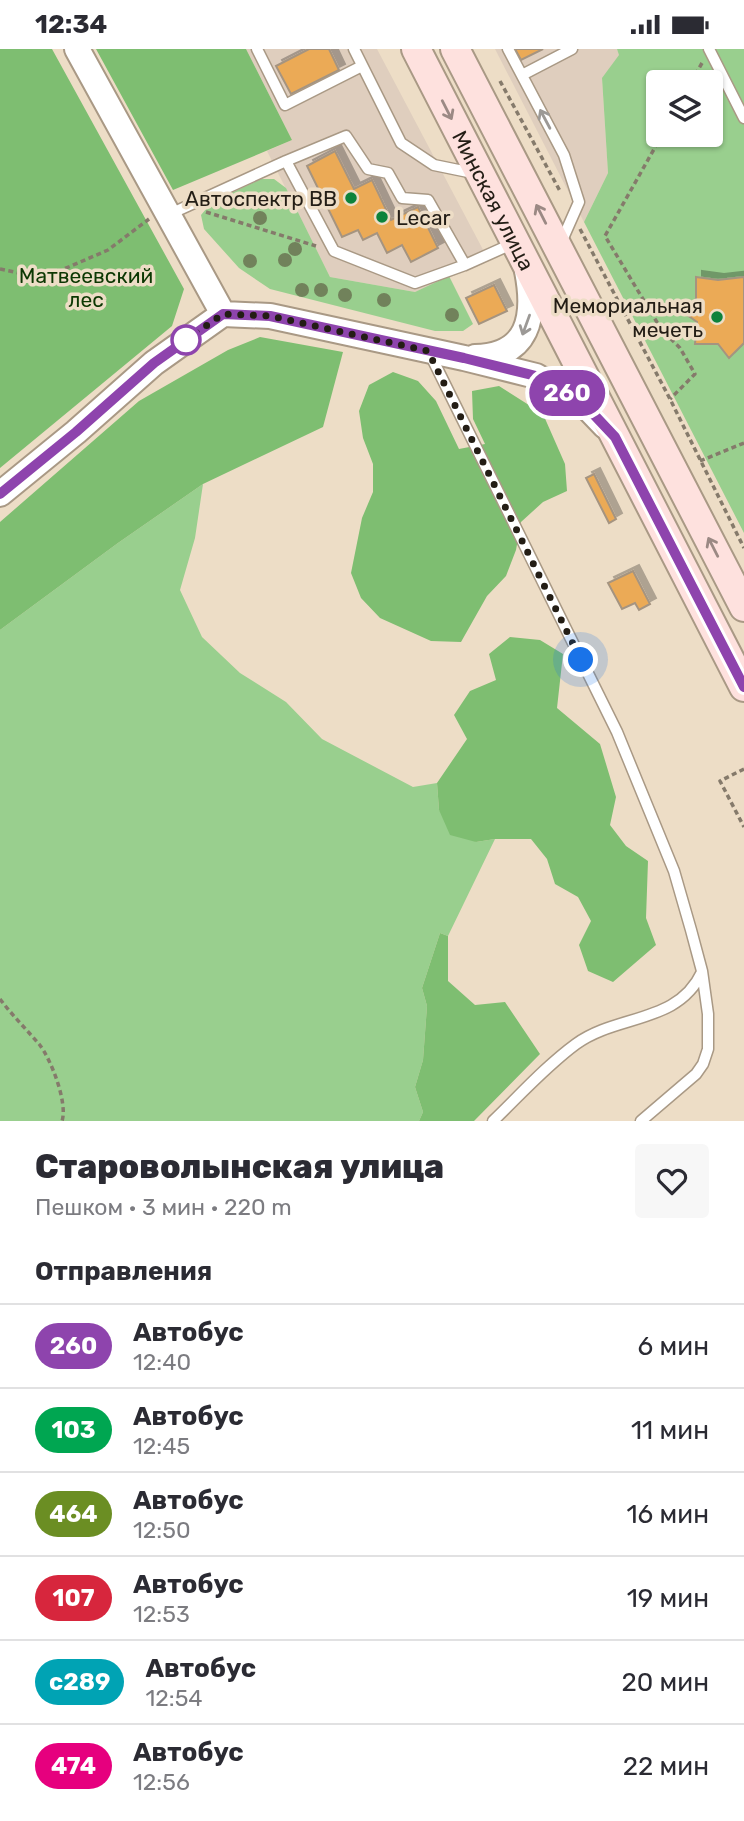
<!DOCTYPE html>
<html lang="ru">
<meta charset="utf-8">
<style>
body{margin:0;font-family:Rubik,sans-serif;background:#f7f7f7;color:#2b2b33;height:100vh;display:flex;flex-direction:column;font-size:26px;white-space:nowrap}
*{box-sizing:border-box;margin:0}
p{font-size:23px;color:#7c7c81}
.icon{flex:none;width:38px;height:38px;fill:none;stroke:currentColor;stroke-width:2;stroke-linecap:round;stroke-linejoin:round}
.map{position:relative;height:1072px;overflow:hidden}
.drawer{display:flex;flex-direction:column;background:#fff;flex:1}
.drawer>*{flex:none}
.badge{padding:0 14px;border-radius:23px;font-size:24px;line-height:46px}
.fabs{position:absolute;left:646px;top:21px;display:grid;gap:14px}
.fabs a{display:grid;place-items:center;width:77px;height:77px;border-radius:7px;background:#fff;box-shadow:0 2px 5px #0004;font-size:35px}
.you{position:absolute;width:35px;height:35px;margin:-18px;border:5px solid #fff;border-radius:50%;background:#1a73e8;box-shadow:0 0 0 10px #1a73e833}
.map>.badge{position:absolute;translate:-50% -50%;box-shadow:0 0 0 4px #fff}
h2{padding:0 35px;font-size:26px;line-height:63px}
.round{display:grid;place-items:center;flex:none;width:74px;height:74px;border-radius:7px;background:#f7f7f7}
.head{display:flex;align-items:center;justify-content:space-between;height:119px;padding:0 35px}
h1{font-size:33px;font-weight:800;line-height:52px}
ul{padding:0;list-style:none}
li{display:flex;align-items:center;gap:21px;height:84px;padding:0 35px;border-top:2px solid #e1e1e2}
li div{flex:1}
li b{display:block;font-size:26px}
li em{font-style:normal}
li .badge{min-width:77px;font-weight:700;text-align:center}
.status{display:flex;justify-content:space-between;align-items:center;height:49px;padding:0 35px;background:#fff;direction:ltr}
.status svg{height:19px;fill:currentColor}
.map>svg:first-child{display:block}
.commercial{fill:#dfcebe}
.green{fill:#99cf8e;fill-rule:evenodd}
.forest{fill:#7ebe71}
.building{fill:#ebaa57;stroke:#a59480;stroke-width:2;filter:url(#shadow)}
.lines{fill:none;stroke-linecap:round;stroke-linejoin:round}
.service-casing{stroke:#a99985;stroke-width:13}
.tertiary-casing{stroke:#a99985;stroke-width:28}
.secondary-casing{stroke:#a99985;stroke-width:32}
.path{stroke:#857a6b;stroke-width:3.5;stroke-dasharray:5 3.5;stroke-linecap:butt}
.service{stroke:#fff;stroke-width:10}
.tertiary{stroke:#fff;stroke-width:24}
.secondary{stroke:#fee1de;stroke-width:28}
.tree{fill:#71825b}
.oneway{stroke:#9b8984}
.oneway2{stroke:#9c9996}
.line-casing{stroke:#fff;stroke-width:16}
.line{stroke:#8e44ad;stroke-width:10}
.walk{stroke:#231d15;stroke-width:7;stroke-dasharray:0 12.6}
.poi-dot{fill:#0d833b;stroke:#edddc6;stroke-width:2.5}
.stop-dot{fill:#fff;stroke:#8e44ad;stroke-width:3.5}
.labels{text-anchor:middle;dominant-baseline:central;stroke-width:7;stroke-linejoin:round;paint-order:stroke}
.poi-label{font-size:21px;fill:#231d15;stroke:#edddc6;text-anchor:end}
.street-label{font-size:21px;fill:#231d15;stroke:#edddc6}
.park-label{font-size:21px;fill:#0c3803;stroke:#edddc6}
</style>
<div class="status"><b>12:34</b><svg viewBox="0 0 49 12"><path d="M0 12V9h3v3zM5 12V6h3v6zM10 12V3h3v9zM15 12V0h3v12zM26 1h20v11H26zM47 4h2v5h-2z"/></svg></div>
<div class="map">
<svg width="744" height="1072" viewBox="0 0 744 1072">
<defs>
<filter id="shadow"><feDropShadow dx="6" dy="-6" stdDeviation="0" flood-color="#0004"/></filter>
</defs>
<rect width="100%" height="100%" fill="#edddc6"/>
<path class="commercial" d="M246,0H377L489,212L415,243L330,228L267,102L292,91Z
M495,0H617L620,6L602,30L608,124L584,173Z"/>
<path class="green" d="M617,0H744V484L584,173L608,124L602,29L619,6ZM658,33H710V86H658Z
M261,130H274L286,139L330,228L415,243L449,227L473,275L463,282H435L270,240L239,219L204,180L201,166L212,153Z
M203,435L195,489L180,541L202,588L240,624L286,653L322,690L413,738L437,734L439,761L476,793L495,790L448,887L440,884L422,939L427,957L423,1011L415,1038L423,1063L419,1072H0V581L118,494Z"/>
<path class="forest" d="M0,0H52L184,240L172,277L0,419Z
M96,0H246L292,91L173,141Z
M260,288L343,303L323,378L203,435L118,494L0,581V473L139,352L228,301Z
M393,323L418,332L436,352L459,400L485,395L473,370L472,342L499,337L543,365L565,415L567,442L543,453L521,473L516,501L506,527L487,547L461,593L431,592L380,569L361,549L351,524L362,469L373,443V415L363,389L359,362L369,336Z
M510,588L540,591L563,605L557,659L600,695L616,748L610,776L626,797L648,812L646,869L656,896L613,933L588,922L579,896L591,872L578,848L555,835L547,810L531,790H495L476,793L450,786L439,761L437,734L467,690L454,666L470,642L496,631L489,605Z
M440,884L448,887V932L475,956L505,953L540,1005L474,1072H419L423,1063L415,1038L423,1011L427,957L422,939Z"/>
<path class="building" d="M309,0H329L339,21L291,45L276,17Z
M515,0H543L521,11Z
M335,102L354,140L372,131L391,171L418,158L438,199L411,213L402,196L387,204L377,184L363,191L358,181L342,188L307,117Z
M696,228L718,231L744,228V294L729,309L718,295H695L697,273L683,263L696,250Z
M494,236L507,262L479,275L466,249Z
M594,425L616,470L609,474L586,429Z
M633,522L650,555L639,561L635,554L622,560L608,534Z"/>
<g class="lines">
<defs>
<path id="service" d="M257,0L285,56L362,17
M354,0L401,94L434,116L473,124
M508,0L564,106L579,153L560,196
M709,0L744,69
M522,26L572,0
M286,112L334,202L415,234L465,216L514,194
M170,165L286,112L346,87L368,120L388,124L402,149L428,151L465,216
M430,305L617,683L674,822L691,881L702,922L708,965V1000L703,1015L696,1025L641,1072
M493,1072C520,1046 546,1017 576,995C617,965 678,975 702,923"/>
<path id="tertiary" d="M77,0L223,265
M475,308C529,307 536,268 527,222
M0,445L76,383L154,314L223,265L270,267L464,309L536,327L582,353L605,377"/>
<g id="secondary">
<path id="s1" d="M416,0L744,638"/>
<path d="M455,0L744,558"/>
</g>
</defs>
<use href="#service" class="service-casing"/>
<use href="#tertiary" class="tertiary-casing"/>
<use href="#secondary" class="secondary-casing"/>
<path class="path" d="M500,32L560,142
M691,33L702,14
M662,86L605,187L661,280L680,299L695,325L670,350
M206,163L316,197
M580,180L670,350L744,499
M0,220L43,229L108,201L149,170
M700,412L744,394
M744,720L720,732L744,778
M0,950C12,966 26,980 39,995C51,1010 68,1054 62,1072"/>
<use href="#service" class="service"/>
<use href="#tertiary" class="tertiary"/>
<use href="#secondary" class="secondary"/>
</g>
<g class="tree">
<circle cx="260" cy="169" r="7"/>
<circle cx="295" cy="200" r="7"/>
<circle cx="285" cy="211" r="7"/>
<circle cx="250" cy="212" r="7"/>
<circle cx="302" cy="241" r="7"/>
<circle cx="321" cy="241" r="7"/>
<circle cx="345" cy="246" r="7"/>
<circle cx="384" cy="251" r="7"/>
<circle cx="452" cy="266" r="7"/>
</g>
<defs><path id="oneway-shaft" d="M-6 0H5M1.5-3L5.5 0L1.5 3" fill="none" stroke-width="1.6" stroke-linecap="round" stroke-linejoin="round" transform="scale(1.75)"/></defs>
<g class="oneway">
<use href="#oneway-shaft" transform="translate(447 61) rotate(63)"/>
<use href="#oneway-shaft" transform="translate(541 165) rotate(-117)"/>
<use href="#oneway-shaft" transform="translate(713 498) rotate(-117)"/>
</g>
<g class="oneway2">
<use href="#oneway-shaft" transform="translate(545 70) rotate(-118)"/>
<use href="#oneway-shaft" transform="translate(526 276) rotate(110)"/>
</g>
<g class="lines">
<defs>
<path id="line" d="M0,445L76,383L154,314L223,265L270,267L464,309L536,327L582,353L615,388L744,638"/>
</defs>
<use href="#line" class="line-casing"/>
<use href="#line" class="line"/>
<path class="walk" d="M186,291L223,265L270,267L428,302L581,611"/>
</g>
<g class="poi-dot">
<circle cx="351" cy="149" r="7"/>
<circle cx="382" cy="168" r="7"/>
<circle cx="717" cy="268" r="7"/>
</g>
<circle class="stop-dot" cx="186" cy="291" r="14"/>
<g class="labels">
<g class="poi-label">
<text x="337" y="149">Автоспектр ВВ</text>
<text x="396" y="168" text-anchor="start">Lecar</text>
<text x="703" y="256">Мемориальная<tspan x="703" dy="24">мечеть</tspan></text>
</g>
<g class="street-label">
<text stroke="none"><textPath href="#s1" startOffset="170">Минская улица</textPath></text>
</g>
<g class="park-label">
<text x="86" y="226">Матвеевский<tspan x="86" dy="24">лес</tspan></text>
</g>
</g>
</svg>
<div class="fabs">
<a><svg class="icon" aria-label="layers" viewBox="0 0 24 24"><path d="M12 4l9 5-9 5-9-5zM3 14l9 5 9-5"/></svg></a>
</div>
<div class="you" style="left:581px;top:611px"></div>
<b class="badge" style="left:567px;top:344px;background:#8e44ad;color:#fff">260</b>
</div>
<section class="drawer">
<div class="head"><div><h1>Староволынская улица</h1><p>Пешком · 3 мин · 220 m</p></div><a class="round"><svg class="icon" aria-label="heart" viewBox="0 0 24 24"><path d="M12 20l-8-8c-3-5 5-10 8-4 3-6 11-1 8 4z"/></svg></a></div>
<h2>Отправления</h2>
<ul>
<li><span class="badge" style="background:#8e44ad;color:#fff">260</span><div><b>Автобус</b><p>12:40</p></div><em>6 мин</em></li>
<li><span class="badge" style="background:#00a651;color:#fff">103</span><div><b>Автобус</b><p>12:45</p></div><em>11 мин</em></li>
<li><span class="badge" style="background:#6b8e23;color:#fff">464</span><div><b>Автобус</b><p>12:50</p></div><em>16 мин</em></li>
<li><span class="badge" style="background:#d7263d;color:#fff">107</span><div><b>Автобус</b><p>12:53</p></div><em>19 мин</em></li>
<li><span class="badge" style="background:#00a3b4;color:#fff">с289</span><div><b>Автобус</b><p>12:54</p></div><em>20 мин</em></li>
<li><span class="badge" style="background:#e6007e;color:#fff">474</span><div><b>Автобус</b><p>12:56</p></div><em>22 мин</em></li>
</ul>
</section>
